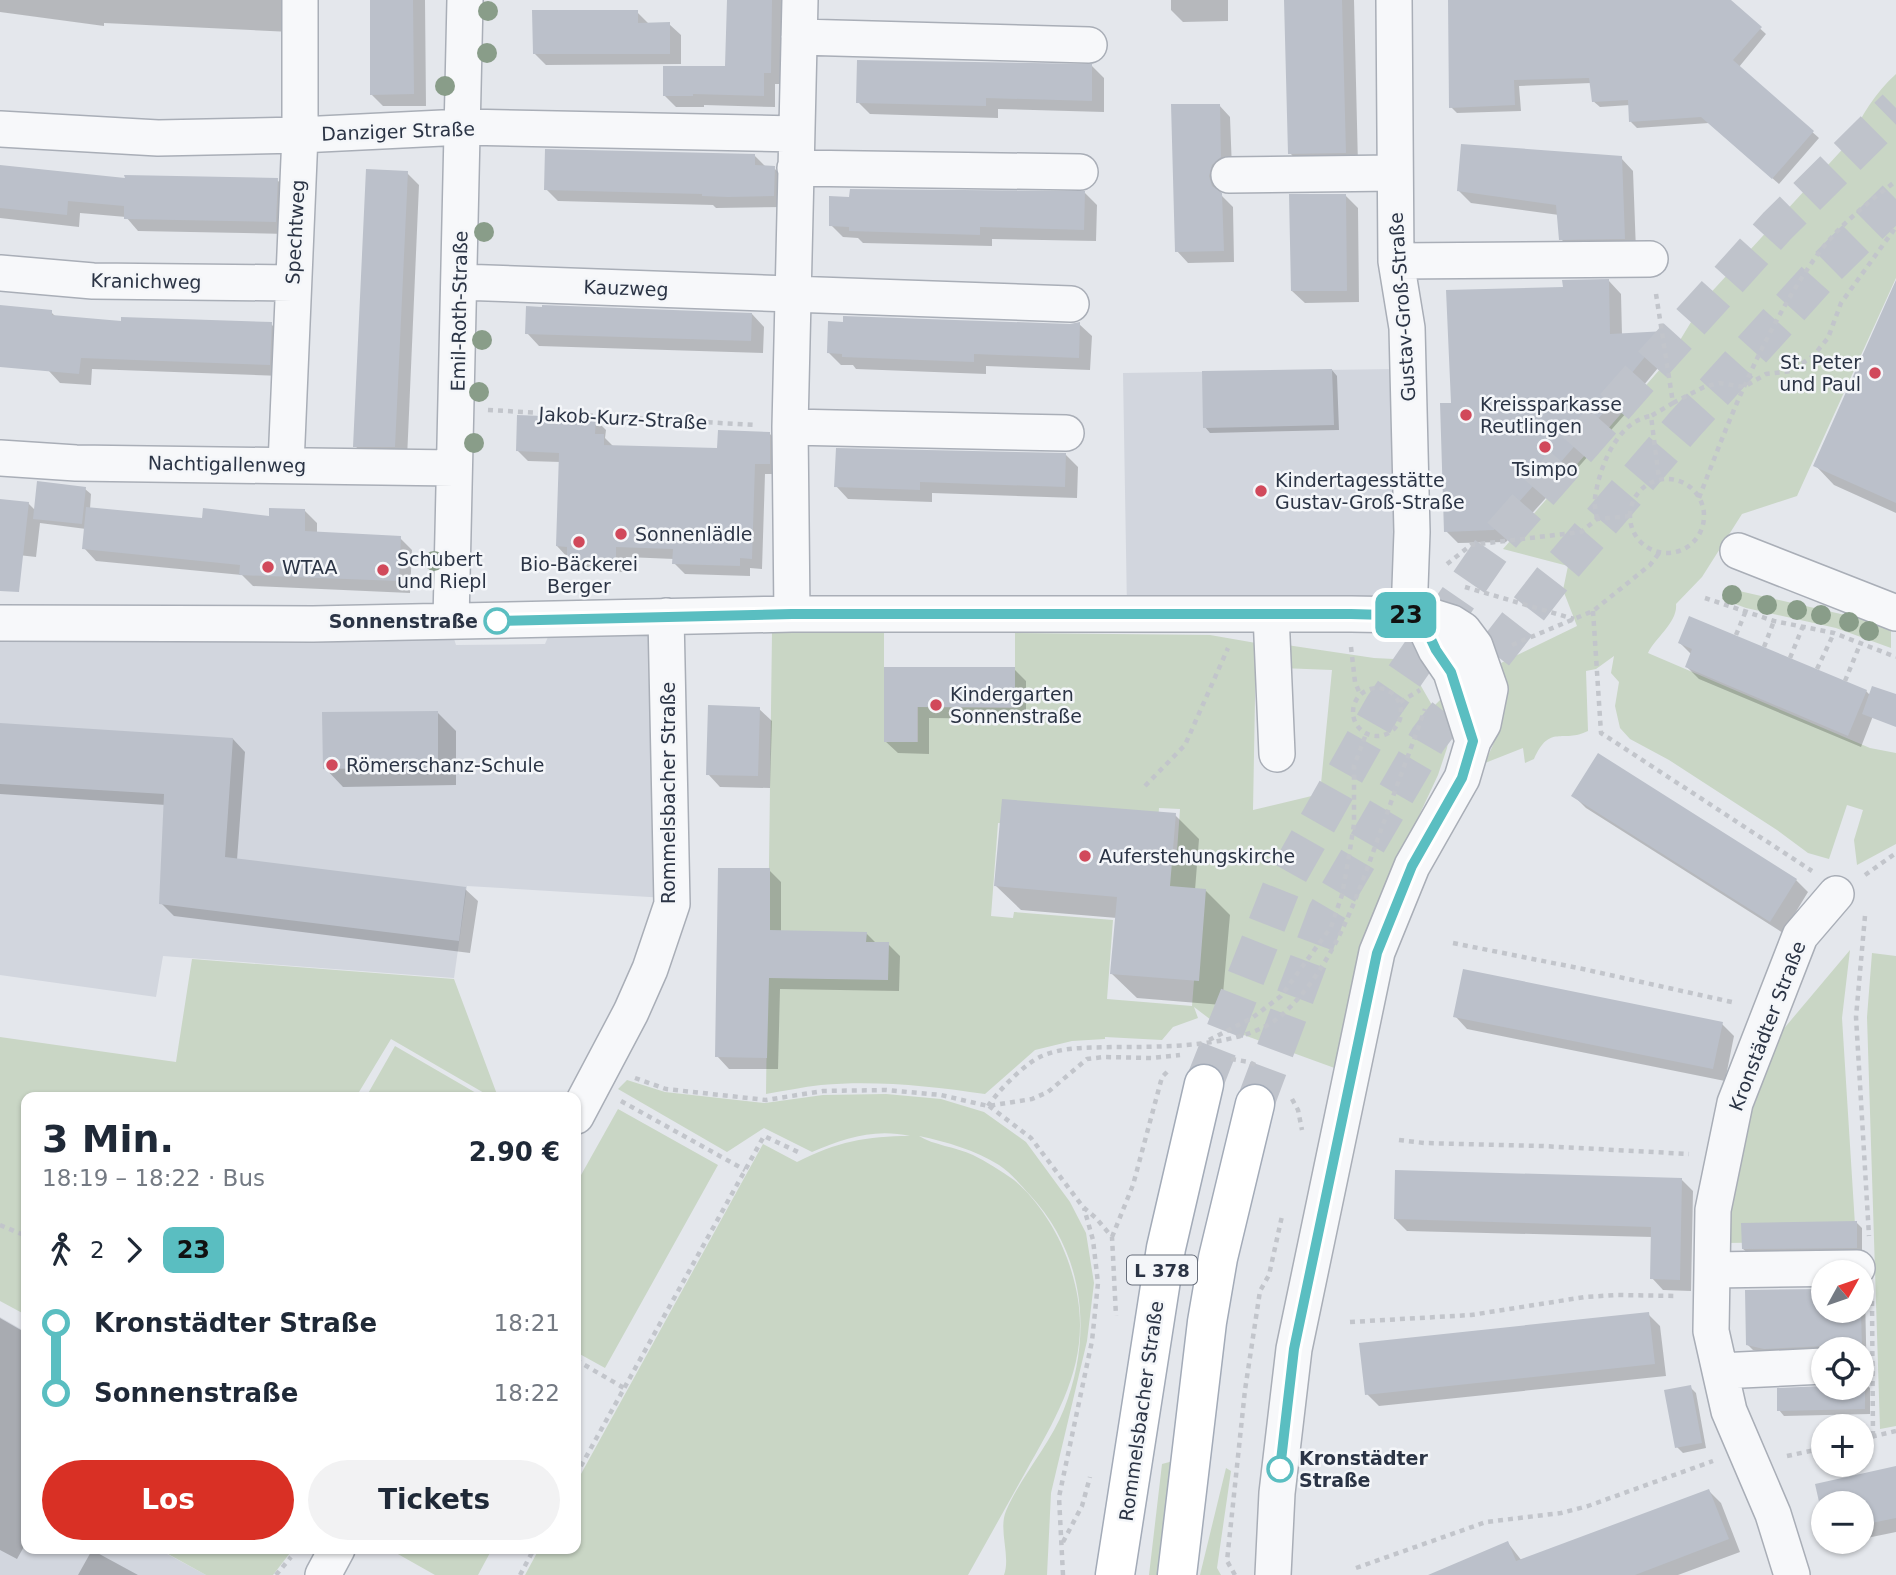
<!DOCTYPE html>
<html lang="de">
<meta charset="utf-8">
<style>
body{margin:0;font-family:"DejaVu Sans",sans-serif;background:#f2f2f3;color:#1f2937;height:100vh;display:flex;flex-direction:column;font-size:26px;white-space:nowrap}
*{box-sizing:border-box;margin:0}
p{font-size:23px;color:#747a83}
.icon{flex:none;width:38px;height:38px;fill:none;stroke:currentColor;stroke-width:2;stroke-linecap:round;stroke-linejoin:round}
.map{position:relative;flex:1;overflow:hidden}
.sheet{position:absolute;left:21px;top:1092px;width:560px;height:462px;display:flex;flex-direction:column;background:#fff;border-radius:14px;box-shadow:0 2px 5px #0004}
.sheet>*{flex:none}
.badge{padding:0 14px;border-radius:10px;font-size:24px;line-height:46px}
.needle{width:46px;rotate:50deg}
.tools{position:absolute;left:1811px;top:1260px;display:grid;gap:14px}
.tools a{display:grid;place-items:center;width:63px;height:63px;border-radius:50%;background:#fff;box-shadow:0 2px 5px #0004;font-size:35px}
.map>.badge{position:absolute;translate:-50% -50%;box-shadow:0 0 0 4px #fff}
.legs{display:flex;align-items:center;gap:10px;height:77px;padding:0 21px;font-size:23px}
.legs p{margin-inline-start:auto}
.overview{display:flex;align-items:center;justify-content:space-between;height:119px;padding:0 21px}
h1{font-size:38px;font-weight:600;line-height:52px}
.cta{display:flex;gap:14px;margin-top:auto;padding:14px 21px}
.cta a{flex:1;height:80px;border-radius:42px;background:#d93025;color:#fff;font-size:28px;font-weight:600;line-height:80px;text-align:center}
.cta a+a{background:#f2f2f3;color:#1f2937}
ul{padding:0 21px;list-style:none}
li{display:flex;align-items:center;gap:24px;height:70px;font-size:26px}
li i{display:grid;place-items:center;width:10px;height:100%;margin:0 9px;background:currentColor}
li i::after{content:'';width:18px;height:18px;margin:-9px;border:5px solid;border-radius:50%;background:#fff}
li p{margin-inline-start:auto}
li:first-child i{background:linear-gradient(#0000 50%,currentColor 0)}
li:last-child i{background:linear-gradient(currentColor 50%,#0000 0)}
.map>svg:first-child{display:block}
.built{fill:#d2d6de}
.green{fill:#c9d6c5;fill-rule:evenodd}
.shadow{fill:#0003}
.building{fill:#bbc0ca}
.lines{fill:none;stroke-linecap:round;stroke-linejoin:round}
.major-tunnel{stroke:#bfc3cb;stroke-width:38;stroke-dasharray:38 19;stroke-linecap:butt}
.minor-casing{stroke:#a9aeb7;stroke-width:38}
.major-casing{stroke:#a3abb8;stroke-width:41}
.path{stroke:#c2c5cb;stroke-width:4.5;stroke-dasharray:5 5;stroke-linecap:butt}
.minor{stroke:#f7f8fa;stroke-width:35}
.major{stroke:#fff;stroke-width:38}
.tree{fill:#899d89}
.line-1-casing{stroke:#fff;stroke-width:16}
.line-1{stroke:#5abec1;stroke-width:10}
.poi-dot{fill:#d1495b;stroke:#f4f6f9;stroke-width:2.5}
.stop-1-dot{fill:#fff;stroke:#5abec1;stroke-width:3.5}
.labels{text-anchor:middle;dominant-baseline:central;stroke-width:5;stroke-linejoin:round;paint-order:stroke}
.shield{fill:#f4f6f9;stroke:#676e7b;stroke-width:2}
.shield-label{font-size:18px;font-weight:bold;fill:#2b3445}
.street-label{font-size:19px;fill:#2b3445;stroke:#f4f6f9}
.poi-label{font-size:19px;fill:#2b3445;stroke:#f4f6f9;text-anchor:start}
.stop-label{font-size:19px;font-weight:bold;fill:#2b3445;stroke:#f4f6f9;text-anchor:end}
</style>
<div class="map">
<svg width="1896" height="1575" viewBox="0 0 1896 1575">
<rect width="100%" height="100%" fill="#e4e7ec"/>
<path class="built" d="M1396,369V612L1127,609L1123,373Z
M660,624L666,898L467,886L454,978L163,956L156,997L0,975V628L450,626L456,645L545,644L553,625Z
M0,1317L26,1332V1549H158L206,1575H0Z"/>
<path class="green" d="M1896,74V278L1797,496L1742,514L1702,577L1676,604C1678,622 1655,638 1648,653L1870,748L1896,753V844L1857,865L1854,840L1863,810L1847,805L1829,859L1808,853L1777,830L1669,760L1630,739L1620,728L1615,706L1619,682L1611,673L1614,656L1596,669L1586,671L1588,731C1562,744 1550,723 1534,759L1525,763L1523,748L1485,763C1502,725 1511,705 1501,663L1577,626L1563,590L1568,566L1503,549L1668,360L1705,299L1850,141C1861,116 1875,93 1896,74Z
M1726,588L1863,619L1891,631V648L1836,628L1746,608L1722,599Z
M772,633H884V742H918V707L1015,708V633L1210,635L1256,643L1253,810L1320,794L1332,670L1281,668L1280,644L1374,658L1394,659L1413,672L1433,707L1447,693L1453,714L1447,748L1438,775L1396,865L1340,1070L1219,1026L1194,1007L1198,1018L1173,1027L1162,1040L1105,1037V1039L1072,1041L1035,1050L985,1094C931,1086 875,1080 821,1085C803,1087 784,1091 766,1094ZM1159,808L1180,809L1177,851L1168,850L1163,912L1199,915L1192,1006L1107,999L1113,920L1014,912L1013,918L991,916L998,823L1157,836Z
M1850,950L1842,1018L1856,1241L1726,1243L1729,1210L1751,1114L1781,1032Z
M1872,953L1896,956V1426L1880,1429L1867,1017Z
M192,959L454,979L498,1097H491L391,1039L356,1097H26V1315L0,1301V1037L176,1062Z
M395,1046L483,1097H366Z
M627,1080L665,1092L765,1103L823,1095L886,1094L941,1099L984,1112L1026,1142L1070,1202L1086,1233L1094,1283L1087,1341L1051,1493L1047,1575H1004C1011,1556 998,1530 1006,1511C1021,1476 1050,1445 1064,1409C1093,1336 1085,1254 1030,1195C1021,1185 1011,1173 999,1165C975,1150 947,1142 919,1136C933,1145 956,1147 973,1155C987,1162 1001,1171 1014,1180C1037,1199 1057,1230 1067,1258C1099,1345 1067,1399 1025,1473C1006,1507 987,1541 968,1575H525L539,1549H576V1483L763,1144L797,1162C836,1142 867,1136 910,1136C875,1128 844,1138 812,1152L764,1128L727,1152L618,1089Z
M618,1109L718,1165L605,1368L576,1352V1184Z
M1177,1460L1163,1575H1149L1162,1464Z
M1226,1468L1231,1471L1217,1568L1221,1575H1200Z
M159,1549H293L273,1575H206Z
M389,1549H492L478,1575H435Z"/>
<path class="shadow" d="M0,0H296L291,32L104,23V26L0,12Z
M372,0H425L426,106H383L371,94Z
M729,0H784L782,84H775V107L704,105V107H676L664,95L727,68Z
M1171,0H1228V21L1183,22L1171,10Z
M1286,0H1354L1358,165L1302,166L1290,153Z
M1450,0H1729L1766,34L1739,67L1819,138L1779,184L1709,123L1637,128L1631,122L1630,105L1600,107L1593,101L1591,83L1519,86L1521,111L1457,113L1451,107Z
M637,12L649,24H669L681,35V64L546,65L534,53Z
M1092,66L1104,78V112L998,109V118L870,114L858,102Z
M1219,105L1230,117L1232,169L1220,188L1222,196L1233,207L1234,262L1188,263L1177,251Z
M754,155L767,168H774L786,180V207L716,208L713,205L558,201L546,189Z
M1621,158L1633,171L1636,251H1573L1561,239L1559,215L1471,203L1459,191Z
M0,166L127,180H277L290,192L288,234L138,231L126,217L80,213L79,227L0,218Z
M407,173L419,185L407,459L368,458L355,446Z
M1085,193L1097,205L1096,241L992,239V246L863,243L858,238L843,237L831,225Z
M1345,195L1358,208L1359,302L1305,303L1292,291Z
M1609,281L1621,294L1622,335L1665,333L1677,345L1624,409L1627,412L1567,480L1564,478L1506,542L1458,543L1446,531L1453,405L1565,289Z
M1896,304V513L1834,485L1815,465Z
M0,307L51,312L56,317L123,323L271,324L283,336L282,376L92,369L91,385L60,383L48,370L0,358Z
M752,314L764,327L763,353L539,346L527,333Z
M1079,324L1092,336L1090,370L986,366V374L856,369L853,365H841L829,353Z
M1332,370L1337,376L1339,430L1210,433L1205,427Z
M595,419L606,430L605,438L614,447L719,450L769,433L780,444V474H765L762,569L750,568V576L685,574L674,563V559L626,557V572L580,571L557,546L561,462L528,461L517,450Z
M1066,455L1078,467L1077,498L932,493V502L848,499L836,486Z
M85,489L91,494L90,509L204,520L271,517L305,511L317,523V534L400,538L412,550L410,593L253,586L242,575L96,561L84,548L86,529L40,523L36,557L0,553V500L28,503L36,511Z
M1690,618L1866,691L1878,703L1861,747L1699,679L1687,667L1692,655L1680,643Z
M885,668L1014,669L1026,681V719L929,718V754L898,753L885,741Z
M759,709L772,721L770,788L720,787L708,774Z
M437,712L456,731V785L343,787L325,768Z
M0,725L233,739L245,752L237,860L465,889L478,901L470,953L174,916L161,903L166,805L0,794Z
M1574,796L1796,880L1808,892L1783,933L1586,808Z
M1175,815L1199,839L1195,890H1205L1230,915L1222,1005L1137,998L1112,974L1117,918L1021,910L996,886Z
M769,870L781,882V932L866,933L877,944H888L900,956L899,991L780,989L778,1069H729L717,1056Z
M1455,1016L1722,1024L1734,1036L1725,1081L1467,1029Z
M1681,1179L1693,1191L1691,1291L1663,1290L1652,1278V1237L1407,1231L1395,1219Z
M1856,1222L1862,1228V1253L1749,1254L1743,1249Z
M1862,1292L1865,1295L1867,1385L1870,1388V1414L1784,1416L1779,1410L1826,1388H1862V1349H1824L1771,1354L1753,1350L1747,1344L1824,1311H1862Z
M1648,1314L1660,1326L1666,1376L1379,1406L1367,1394Z
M0,1318L26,1333V1543L17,1559L0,1550Z
M1690,1387L1696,1393L1706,1448L1683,1453L1677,1447Z
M1896,1468V1532L1862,1539V1503H1824L1817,1485Z
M1709,1491L1721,1503L1740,1552L1678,1575H1430L1508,1543L1522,1561Z
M92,1550L138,1575H78Z"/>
<path class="building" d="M370,0H413L414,94L370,95Z
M727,0H772L771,73H764V96L693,94V96H663V66H725Z
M1284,0H1342L1346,153L1288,154Z
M1448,0H1731L1762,27L1733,60L1814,131L1772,179L1701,117L1629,122L1628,100L1592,102L1589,78L1514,80L1515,105L1449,108Z
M532,10H638V23L670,22V54H533Z
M857,60L1092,64V101L986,98V106L856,103Z
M1171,104H1220L1221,157L1212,165L1209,176L1212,186L1222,193L1224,251L1175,252Z
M1461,144L1622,156L1625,239L1559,240L1556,205L1457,191Z
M545,149L755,154V165L775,166L774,196L728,197L702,196V194L544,190Z
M0,165L125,178L124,175L278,178L276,222L124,219V206L68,201L67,215L0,208Z
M366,169L408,171L395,447H353Z
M850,189L1085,191L1084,230L980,227V235L849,231V227L829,226V196L849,197Z
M1289,194H1346L1347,291H1291Z
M1609,279L1610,334L1666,331L1613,396L1616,398L1554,470L1550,467L1494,530L1444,532L1440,403H1451L1446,290L1563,287L1562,280Z
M1896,280V503L1813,466Z
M0,305L52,310V315L121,321V317L272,322L270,365L81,358L79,374L0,367Z
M542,305L752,313L751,341L525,334L526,306L542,307Z
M843,316L1070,324L1080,322L1079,358L974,354V362L842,357V354L827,353L828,321L843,322Z
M1332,369L1334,425L1203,428L1202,371Z
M517,415L596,418L595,434H604V445L717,448L718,430L770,432V464H755L752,559L740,558V566L672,564L673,549L616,547V562L567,561V547L556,546L559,453L516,451Z
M836,448L1066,453L1065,487L920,482V490L834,487Z
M37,481L86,487L82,524L33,519Z
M0,499L29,502L19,592L0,591Z
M86,507L202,518L203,508L269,516V508L305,509V531L401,536L399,581L239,575L240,565L82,549Z
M1689,616L1867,690L1848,736L1685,667L1692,649L1678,643Z
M884,667H1015V707H917V742H884Z
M1872,686L1896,694V727L1862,714Z
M708,705L760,707L758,776L706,775Z
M438,711V767L323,769L322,712Z
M0,723L233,738L225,857L466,887L459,941L159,904L164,794L0,784Z
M1598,753L1797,879L1770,922L1571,796Z
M1002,799L1176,813L1170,886L1206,889L1199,981L1110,974L1117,897L994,886Z
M718,868H770V930L867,932L866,942H889L888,980L769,978L767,1058L715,1057Z
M1463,969L1723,1022L1713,1069L1453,1017Z
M1395,1170L1682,1178L1680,1280L1650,1279L1651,1227L1394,1219Z
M1857,1221V1248L1742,1249L1741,1223Z
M1824,1289V1311H1861L1862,1349H1835L1823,1346L1764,1349L1746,1345L1745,1290Z
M1649,1312L1655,1364L1365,1395L1359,1343Z
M1862,1369V1381H1865V1409L1777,1411V1388L1824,1386L1862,1388Z
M1691,1385L1702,1443L1675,1448L1664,1390Z
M1896,1466V1518L1862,1525V1503H1824V1524L1815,1484Z
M1709,1489L1729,1539L1635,1575H1428L1508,1541L1516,1561Z"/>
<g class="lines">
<path class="major-tunnel" d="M1204,1084L1282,886L1383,707L1501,536L1637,381L1777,226L1896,108
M1255,1104L1327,912L1428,739L1556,574L1685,424L1826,268L1896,199"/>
<defs>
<path id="minor" d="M1394,0L1396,261L1407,328L1412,532L1409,615
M799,37L1089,45
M0,129L158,138L300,135L463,127L796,134
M795,168L1080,172
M1229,175L1395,173
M1396,261L1650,259
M0,273L93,281L293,283
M459,282L1071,304
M790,427L1066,433
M0,458L76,463L454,468
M286,465L300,135V0
M1738,551L1896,613
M792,614L790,427L800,0
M1271,614L1277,754
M1420,616L1436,650L1451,672L1473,741
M451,621L465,0
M0,623L313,624L792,614H1351L1409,615L1436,618L1452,623L1463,630L1475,646L1490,689L1483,724L1473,741L1462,778L1412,866L1377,952L1294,1349L1277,1493L1273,1575
M576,1116L631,1012L650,969L672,904L666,616
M1712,1270L1857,1268
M1720,1371L1824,1366
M323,1575L337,1549
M1792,1575L1773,1514L1729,1411L1711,1331L1713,1210L1735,1103L1800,936L1836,894"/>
<path id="major" d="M1115,1575L1166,1248L1204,1084
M1177,1575L1207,1322L1218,1258L1255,1104"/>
</defs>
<use href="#minor" class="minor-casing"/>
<use href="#major" class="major-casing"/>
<path class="path" d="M1656,294L1673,403L1651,416L1659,479
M1673,403L1704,387L1719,383L1744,387L1766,374L1792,371L1814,355L1828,338L1841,303L1896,227
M488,410L756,425
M1630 516a37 37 0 1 1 74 0a37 37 0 1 1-74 0Z
M1699,498C1731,414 1764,331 1815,258C1836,228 1867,203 1896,181
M1597,519C1596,512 1594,505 1595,498C1599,468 1617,421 1651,416
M1447,564L1471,545L1581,532L1597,519L1630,516
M1465,587L1574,619
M1705,598L1774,621L1834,633L1896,657
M1593,611L1601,733L1812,871
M1736,635L1745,613
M1512,645L1593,611L1650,565L1660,552
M1351,647L1355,682L1360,694
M1764,647L1774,621
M1790,658L1803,626
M1817,669L1834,633
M1845,681L1861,642
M1353 712a24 24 0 1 1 48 0a24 24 0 1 1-48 0Z
M1400,702L1420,690
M1145,786L1185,745L1228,648
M1865,875L1896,853
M1865,916L1856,1017L1869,1236
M1453,943L1583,969L1736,1003
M1209,1040L1252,1018L1281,996L1331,927L1342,895L1349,856L1354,824V766L1366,734
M1231,1059L1249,1062L1259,1067
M635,1078L666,1089L766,1100L823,1091L886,1090L941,1095L988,1106L1032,1099L1048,1092L1087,1059L1104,1057L1152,1058L1180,1055
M1292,1099L1298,1110L1302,1130
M621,1101L745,1170
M988,1106C998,1091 1025,1063 1042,1056C1066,1046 1090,1048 1115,1047C1163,1047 1247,1048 1283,1014C1338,963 1360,887 1385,819C1398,782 1412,746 1425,709
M989,1106L1031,1138L1083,1207L1096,1218L1112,1237L1116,1316
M1399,1140L1424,1143L1542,1146L1689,1154
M0,1225L26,1236
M1112,1237L1133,1185L1162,1077L1169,1070
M1872,1301L1873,1436
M1350,1322L1471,1315L1585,1297L1616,1295L1676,1296
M576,1360L624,1388
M1862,1364H1873
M1862,1439L1896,1431
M1787,1456L1824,1448
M576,1475L764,1136L798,1152
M1063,1542L1082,1506L1090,1477
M1356,1568L1486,1522L1561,1513L1588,1506L1713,1461
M276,1575L291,1557
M520,1575L534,1549
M1063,1575L1059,1497L1092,1341L1098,1283L1093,1240L1084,1208
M1235,1575L1227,1561L1245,1390L1260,1291L1269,1275L1282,1216"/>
<use href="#minor" class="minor"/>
<use href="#major" class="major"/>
</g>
<g class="tree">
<circle cx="488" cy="11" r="10"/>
<circle cx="487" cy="53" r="10"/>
<circle cx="445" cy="86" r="10"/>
<circle cx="484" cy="232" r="10"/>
<circle cx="482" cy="340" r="10"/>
<circle cx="479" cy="392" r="10"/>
<circle cx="474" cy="443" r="10"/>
<circle cx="434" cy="561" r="10"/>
<circle cx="1732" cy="595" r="10"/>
<circle cx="1767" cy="605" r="10"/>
<circle cx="1797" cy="610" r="10"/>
<circle cx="1821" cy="615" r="10"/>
<circle cx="1849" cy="622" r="10"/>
<circle cx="1869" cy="631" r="10"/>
</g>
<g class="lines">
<defs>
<path id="line-1" d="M497,621L792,614H1351L1420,616L1436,650L1451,672L1473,741L1462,778L1412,866L1377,953L1294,1349L1280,1469"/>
</defs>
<use href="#line-1" class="line-1-casing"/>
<use href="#line-1" class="line-1"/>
</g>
<g class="poi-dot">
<circle cx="1875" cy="373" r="7"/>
<circle cx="1466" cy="415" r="7"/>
<circle cx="1545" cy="447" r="7"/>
<circle cx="1261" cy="491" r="7"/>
<circle cx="621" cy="534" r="7"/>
<circle cx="579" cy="542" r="7"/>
<circle cx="268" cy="567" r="7"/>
<circle cx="383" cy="570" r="7"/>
<circle cx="936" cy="705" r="7"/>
<circle cx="332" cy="765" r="7"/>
<circle cx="1085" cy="856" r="7"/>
</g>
<g class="stop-1-dot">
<circle cx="497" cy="621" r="12"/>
<circle cx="1280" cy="1469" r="12"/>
</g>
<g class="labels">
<rect class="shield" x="1127" y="1255.5" width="70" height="29" rx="5"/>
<g class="shield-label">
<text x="1162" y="1270">L 378</text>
</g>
<g class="street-label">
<text transform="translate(398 131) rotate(-2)">Danziger Straße</text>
<text transform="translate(295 232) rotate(-87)">Spechtweg</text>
<text transform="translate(146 281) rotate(1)">Kranichweg</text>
<text transform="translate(626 288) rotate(2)">Kauzweg</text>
<text transform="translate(1402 307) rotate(-94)">Gustav-Groß-Straße</text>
<text transform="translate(459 311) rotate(-89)">Emil-Roth-Straße</text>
<text transform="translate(623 418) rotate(3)">Jakob-Kurz-Straße</text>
<text transform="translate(227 464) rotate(1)">Nachtigallenweg</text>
<text transform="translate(668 793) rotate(-90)">Rommelsbacher Straße</text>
<text transform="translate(1767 1026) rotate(-69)">Kronstädter Straße</text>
<text transform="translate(1141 1411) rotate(-82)">Rommelsbacher Straße</text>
</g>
<g class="poi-label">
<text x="1861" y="362" text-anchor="end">St. Peter<tspan x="1861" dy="22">und Paul</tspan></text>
<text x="1480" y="404">Kreissparkasse<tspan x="1480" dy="22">Reutlingen</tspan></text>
<text x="1545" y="469" text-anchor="middle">Tsimpo</text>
<text x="1275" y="480">Kindertagesstätte<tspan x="1275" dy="22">Gustav-Groß-Straße</tspan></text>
<text x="635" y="534">Sonnenlädle</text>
<text x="397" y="559">Schubert<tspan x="397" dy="22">und Riepl</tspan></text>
<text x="579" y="564" text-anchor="middle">Bio-Bäckerei<tspan x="579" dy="22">Berger</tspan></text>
<text x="282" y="567">WTAA</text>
<text x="950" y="694">Kindergarten<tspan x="950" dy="22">Sonnenstraße</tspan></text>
<text x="346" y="765">Römerschanz-Schule</text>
<text x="1099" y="856">Auferstehungskirche</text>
</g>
<g class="stop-label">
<text x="478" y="621">Sonnenstraße</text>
<text x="1299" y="1458" text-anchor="start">Kronstädter<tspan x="1299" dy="22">Straße</tspan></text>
</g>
</g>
</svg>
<div class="tools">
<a><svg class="needle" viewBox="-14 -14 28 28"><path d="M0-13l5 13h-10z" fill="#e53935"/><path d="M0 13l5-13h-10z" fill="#747a83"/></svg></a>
<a><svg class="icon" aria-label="locate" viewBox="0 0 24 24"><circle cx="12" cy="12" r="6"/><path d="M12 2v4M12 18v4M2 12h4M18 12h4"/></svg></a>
<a>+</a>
<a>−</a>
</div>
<b class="badge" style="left:1406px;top:615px;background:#5abec1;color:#111">23</b>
<section class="sheet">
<div class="overview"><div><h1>3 Min.</h1><p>18:19 – 18:22 · Bus</p></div><b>2.90 €</b></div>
<div class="legs"><svg class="icon" aria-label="walk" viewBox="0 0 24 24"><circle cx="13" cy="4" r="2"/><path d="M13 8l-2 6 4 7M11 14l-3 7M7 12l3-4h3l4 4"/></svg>2<svg class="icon" aria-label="forward" viewBox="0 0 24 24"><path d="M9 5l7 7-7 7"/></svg><b class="badge" style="background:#5abec1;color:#111">23</b></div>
<ul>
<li><i style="color:#5abec1"></i><b>Kronstädter Straße</b><p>18:21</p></li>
<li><i style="color:#5abec1"></i><b>Sonnenstraße</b><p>18:22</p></li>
</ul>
<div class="cta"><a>Los</a><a>Tickets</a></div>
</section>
</div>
